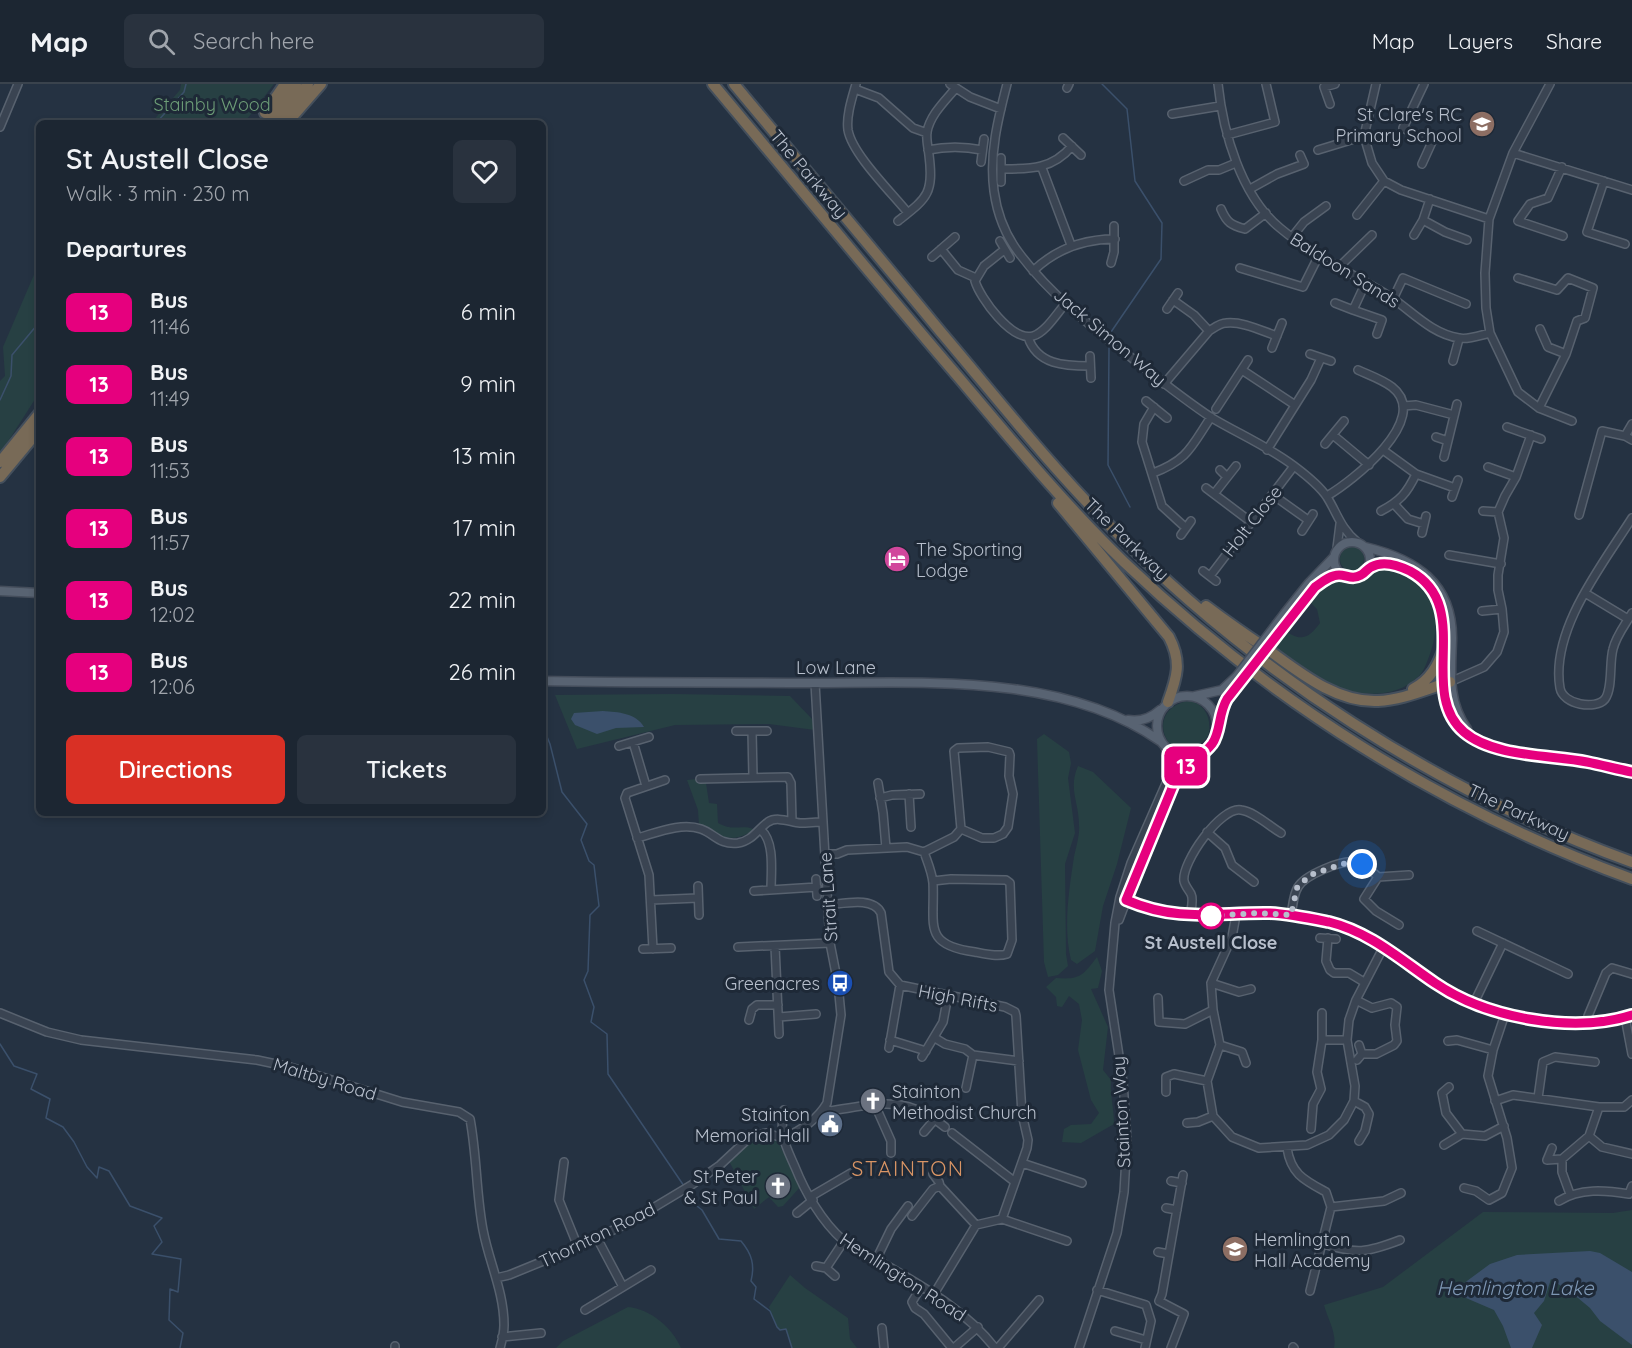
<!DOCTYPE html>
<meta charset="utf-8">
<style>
body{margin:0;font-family:Quicksand,sans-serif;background:#29323e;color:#f1f3f6;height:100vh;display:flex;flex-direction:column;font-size:22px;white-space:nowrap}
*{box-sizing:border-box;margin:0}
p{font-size:20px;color:#a0a5ac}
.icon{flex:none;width:33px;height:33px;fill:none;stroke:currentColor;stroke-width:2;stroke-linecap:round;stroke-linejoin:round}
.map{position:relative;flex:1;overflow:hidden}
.panel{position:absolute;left:36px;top:36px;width:510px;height:696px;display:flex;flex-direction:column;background:#1c2632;border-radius:9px;box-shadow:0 3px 9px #0003,0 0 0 2px #3a434d}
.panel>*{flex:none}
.badge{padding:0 12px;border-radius:9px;font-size:21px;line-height:39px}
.you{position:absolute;width:30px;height:30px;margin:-15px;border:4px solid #fff;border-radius:50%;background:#1a73e8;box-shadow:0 0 0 9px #1a73e833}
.map>.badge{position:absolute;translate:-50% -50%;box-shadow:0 0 0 3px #fff}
h2{padding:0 30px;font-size:22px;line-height:54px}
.round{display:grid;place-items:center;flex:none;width:63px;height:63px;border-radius:9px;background:#29323e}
.summary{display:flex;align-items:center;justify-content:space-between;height:102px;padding:0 30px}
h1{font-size:28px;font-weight:600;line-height:45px}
.button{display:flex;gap:12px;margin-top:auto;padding:12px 30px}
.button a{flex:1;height:69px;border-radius:9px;background:#d93025;color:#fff;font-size:24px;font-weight:600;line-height:69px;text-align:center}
.button a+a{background:#29323e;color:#f1f3f6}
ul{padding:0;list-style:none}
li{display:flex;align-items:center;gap:18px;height:72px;padding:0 30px}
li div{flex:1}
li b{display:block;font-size:22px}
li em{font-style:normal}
li .badge{min-width:66px;font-weight:700;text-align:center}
header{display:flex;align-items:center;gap:36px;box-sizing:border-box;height:84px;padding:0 30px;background:#1c2632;border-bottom:2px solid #3a434d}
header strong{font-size:28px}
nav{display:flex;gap:33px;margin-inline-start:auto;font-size:21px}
.search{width:420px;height:54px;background:#29323e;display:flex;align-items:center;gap:15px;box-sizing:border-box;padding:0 21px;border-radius:9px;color:#a0a5ac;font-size:22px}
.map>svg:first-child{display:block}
.green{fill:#274043}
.water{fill:#3b506b}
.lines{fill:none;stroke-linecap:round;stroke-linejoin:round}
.stream{stroke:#3b506b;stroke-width:1.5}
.minor-casing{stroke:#58626f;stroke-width:10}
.major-casing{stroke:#444d5b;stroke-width:11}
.highway-casing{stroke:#444f5c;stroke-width:14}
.minor{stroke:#3a4452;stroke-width:7}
.major{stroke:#586372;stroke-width:8}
.highway{stroke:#786a57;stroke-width:10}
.major-bridge-casing{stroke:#444d5b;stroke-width:11;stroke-linecap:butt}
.major-bridge{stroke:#586372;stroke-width:8}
.line-casing{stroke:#fff;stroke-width:14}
.line{stroke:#e6007e;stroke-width:9}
.walk{stroke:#b7bfcc;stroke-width:6;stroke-dasharray:0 10.8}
.stop-dot{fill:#fff;stroke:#e6007e;stroke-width:3}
.labels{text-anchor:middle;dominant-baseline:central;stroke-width:6;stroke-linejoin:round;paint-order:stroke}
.park-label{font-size:18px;fill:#6d9d77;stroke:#1e2937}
.poi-label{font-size:18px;fill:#b7bfcc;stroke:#1e2937;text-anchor:end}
.street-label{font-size:18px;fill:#b7bfcc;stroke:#1e2937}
.stop-label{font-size:18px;font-weight:bold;fill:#b7bfcc;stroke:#1e2937}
.water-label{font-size:20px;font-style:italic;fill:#7d96b3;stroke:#1e2937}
.quarter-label{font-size:21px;letter-spacing:1.5px;fill:#d99565;stroke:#1e2937}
</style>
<header>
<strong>Map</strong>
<div class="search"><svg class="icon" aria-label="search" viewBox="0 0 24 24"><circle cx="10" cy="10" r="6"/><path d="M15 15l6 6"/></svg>Search here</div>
<nav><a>Map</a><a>Layers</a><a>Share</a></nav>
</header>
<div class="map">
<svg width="1632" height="1264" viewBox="0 0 1632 1264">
<rect width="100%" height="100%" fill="#253242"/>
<path class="green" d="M181,0H274L244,39H151L180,6Z
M39,179V309L0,370V297L5,292L3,263Z
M1340 475a12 12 0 1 1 24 0a12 12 0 1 1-24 0Z
M1386,484C1431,494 1444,526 1431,567C1428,575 1425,586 1419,592C1401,610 1375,613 1351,607C1326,601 1297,577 1275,564L1285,547C1302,558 1309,554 1320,539L1317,525L1309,517L1322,504L1338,495C1367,506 1362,488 1386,484Z
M672,610L790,612L812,635L815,646L769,640L675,641L577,665L555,611Z
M1188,617C1204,619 1211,632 1209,648C1208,653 1203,659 1198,662C1164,680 1145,625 1188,617Z
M1044,650L1069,668L1071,679L1068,694L1075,749L1065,780L1066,870L1068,882L1058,891L1048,893L1044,878L1037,655Z
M1078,682L1093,688L1131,724L1117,780L1103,822L1095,867L1077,880L1071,876C1063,843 1069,806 1074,773C1076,763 1080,751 1079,741C1079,718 1068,705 1078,682Z
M697,695L706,699L709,719L717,720L718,739C734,748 739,740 754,745C744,754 729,757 717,750C711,746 706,742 699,741L698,726L687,696Z
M1097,873L1102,887L1098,904L1091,905L1108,943L1103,986L1111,996C1110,1012 1114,1024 1114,1040L1081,1059L1062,1058L1064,1045L1071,1041L1091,1040L1099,1029L1091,1016L1078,966L1082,936L1079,920L1069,912L1062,923L1057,922L1056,913L1046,903L1056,894C1081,896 1083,891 1097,873Z
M764,1050L777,1056L801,1102L783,1122L778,1123L769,1113L754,1125L729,1077L753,1054Z
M1632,1126V1264H1334C1337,1249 1328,1236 1324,1221L1383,1203L1483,1128L1613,1129Z
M790,1191L805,1204L848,1234L850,1255L857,1264H792L786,1245L780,1246L777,1243L769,1223Z
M628,1223C650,1225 672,1243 681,1264H556L563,1257Z"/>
<path class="water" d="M603,627C618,628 636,629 644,643L616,644L597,650L575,641L571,635L574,629Z
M1590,1167L1600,1169L1632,1188V1261L1600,1237L1590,1224L1578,1214L1551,1195L1544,1217L1534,1229L1542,1241L1532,1264H1511L1503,1242L1494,1226L1452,1208L1490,1180L1517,1171Z"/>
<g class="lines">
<path class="stream" d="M1102,0L1127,25L1135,97L1162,139L1161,175L1111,248
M156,39L184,8L186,0
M1109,264L1108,381L1130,423
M0,316L11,292L12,271L37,241L35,195L39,193
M543,643L550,660L562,708L587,740L581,756L589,777L594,781L599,822L590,831L588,887L584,896L594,923L591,938L607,950L608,990L684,1102
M0,960L14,982L37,990L31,1005L50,1015L46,1034L63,1043L74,1058L87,1083L97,1094L99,1083L109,1087L130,1122L162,1134L154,1142L162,1158L152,1170L181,1175L178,1208L170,1205L169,1236L183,1249L180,1264
M686,1106L692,1118L702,1126L719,1155L741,1157C752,1170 755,1181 751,1197L756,1203L754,1215L770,1227L777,1243L780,1246L786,1245L792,1264"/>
<defs>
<path id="minor" d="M856,0C852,14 846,32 848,46C852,70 892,109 908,129
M950,0L970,13L1001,25
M1007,0C998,35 989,70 994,107C997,129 1006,152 1019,169C1049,209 1090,242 1128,271C1156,293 1183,315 1212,334C1239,350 1269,363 1294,382C1306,391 1319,401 1327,413C1337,429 1341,445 1357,458
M1218,0C1223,48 1241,112 1280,144C1312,171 1353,190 1389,212C1411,226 1431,250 1459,254C1468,256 1481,251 1490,249
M1376,0L1364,52L1372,79L1384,97L1401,106L1489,135
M1550,0L1513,69L1489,135L1485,189L1486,224L1490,249L1518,308L1539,324L1572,337
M1067,4L1069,0
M855,5L879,14L913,44L927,49
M1330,20L1324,3L1335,0
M1172,30L1220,22
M0,43L18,0
M1227,51L1275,38L1266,0
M1063,54L1081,71
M928,66C947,62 963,62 982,66
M1318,66L1364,52
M1513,69L1632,106
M981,78L984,55
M1422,80L1432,58L1403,44L1424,0
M1562,83L1548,114L1530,120L1518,137L1563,152
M1042,84L1071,161
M1001,85C1029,85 1052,86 1072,62
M1184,97L1208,86H1219L1236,79
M1604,97L1587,148L1625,160
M1001,98V74
M1250,105L1277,90L1304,80L1300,71
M1430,115L1423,136L1445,148L1467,156
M1221,125C1227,139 1231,141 1245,145L1266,129
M1357,131L1384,97
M898,137C927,114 934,110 929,71C928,63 926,55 927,48C930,31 945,17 955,5
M1414,151L1423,136
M1292,153L1304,138L1326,122
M1000,157L1010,174
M941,165L958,186L976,194
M1004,166L984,182L975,197C980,214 1012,258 1033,252C1046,248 1057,229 1066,219
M932,173L955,153
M1111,179L1114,168V142
M1340,182L1372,151
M1240,184L1303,203L1319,171
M1033,187C1056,165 1083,155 1115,155
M1518,194L1557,206L1568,194L1593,204L1585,234L1577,237L1566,270L1539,324
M1366,198L1353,226L1382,236L1377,250
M1393,215L1403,194L1466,220
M1173,216L1194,231L1209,247
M1335,219L1353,226
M1167,225L1178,209
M1540,245L1548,263L1566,270
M1028,253C1037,281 1065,282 1090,282
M1272,264L1282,239
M1310,270L1331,277
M1090,272L1091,294
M1453,277L1459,255
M1242,286L1295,321
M1164,300L1209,247C1214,244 1220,239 1226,239C1242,237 1262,247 1277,252
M1146,317L1167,334
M1403,322L1416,321L1454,331
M1154,323L1144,340L1142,358L1162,422L1186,444
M1216,325L1248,276
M1507,343L1541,355
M1333,351L1369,381
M1625,352L1632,340
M1436,353L1448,357
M1325,360L1344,337
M1267,366L1311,296L1321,274
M1383,366L1416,390L1455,404
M1444,373L1457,320
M1488,383L1516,393
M1220,386L1227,393
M1153,389C1188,376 1191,363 1211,333
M1206,404L1251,438
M1214,410L1236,382
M1273,411L1308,436
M1327,412C1351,398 1433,335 1392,303C1383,296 1369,291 1358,286
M1452,413L1458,396
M1394,420L1408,435L1424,440
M1381,427C1400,417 1407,409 1416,390
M1483,427L1498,428
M1579,431L1602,347L1625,352L1632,356
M1632,434C1603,480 1550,546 1560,604C1563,621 1596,626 1605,615C1613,604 1609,579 1613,565C1616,552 1625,541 1632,529
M1302,447L1313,430
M1422,449L1426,432
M1181,451L1191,437
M1337,464L1340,440
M1449,471L1501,480
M1203,487L1216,497
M1210,492L1294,382
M1585,509L1628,535
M1482,527L1502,525
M1450,598L1484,583L1497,568L1504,548L1502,525L1498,506V491L1504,454L1498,428L1505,412L1516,393L1531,351
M736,647H767
M752,647L753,693
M633,658L646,702
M619,662L649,653
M700,695L788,693L791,699L792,737
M878,699L883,729L886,764
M909,710L911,743
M880,714L892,711L920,710
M761,746C775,758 771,788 771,806
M1207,748L1225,764L1232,781L1254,798
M637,754C656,749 681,738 701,745C715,750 719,761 738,759C752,757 758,745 768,738C777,732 790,738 800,739C808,739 816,738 823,738
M924,768C927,777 932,788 933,799C935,841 922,861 975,868C985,870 998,873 1007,870L1012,856L1010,799L1006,796L951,795L933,797
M924,768L954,753L961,745L954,667L958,664L988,663L1009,668L1010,671L1009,692L1013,710L1008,743L1003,750L994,754H982L961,745
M825,770H837L847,766L907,763L924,768
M1378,793L1409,791
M816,795L817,812
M698,802L699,831
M754,807L817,803
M1120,813C1142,823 1165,830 1190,832C1212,834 1235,830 1258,829C1282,828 1306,833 1330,839C1373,850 1400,876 1435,900C1487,934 1573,950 1632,931
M651,816L698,814
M827,821C843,820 873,812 881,829L889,888L900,901L1005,923L1015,928L1016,932L1022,1030L1028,1056L1027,1064L1002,1135L976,1141L934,1210
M1236,831L1232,853L1211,899L1213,926L1220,961L1207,997L1213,1032L1232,1053L1259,1064L1307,1061L1329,1051L1344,1036L1354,1017L1355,1002L1347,956L1349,936L1356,916L1384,862
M1291,831C1293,822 1293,811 1298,803C1305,791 1341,776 1354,778C1364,779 1371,786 1378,793L1364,815L1376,827L1399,841
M1190,832C1191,825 1194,816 1191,810C1189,806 1185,802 1184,797C1181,779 1221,722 1241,726C1255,728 1269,742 1281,749
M1119,836L1147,762L1175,697L1187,681L1201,669
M1477,847L1568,890
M1320,854L1336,855
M1328,854L1326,877L1330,886L1334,889H1349L1364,898
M775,862L779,950
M738,863L830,859
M643,865L671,864
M653,865L649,791L625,714L627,709L665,696
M1211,899L1239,908L1251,905
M1158,914L1159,938L1185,940L1213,926
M1356,916L1372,924L1391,919L1397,923L1395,941L1397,957L1394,961L1376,970H1362
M1474,919L1503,859
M0,929L47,948L81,956L257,976L290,983L402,1018L459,1028L470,1035C477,1072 476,1109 483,1146C489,1178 504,1208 504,1241C504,1248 502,1257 500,1264
M779,933L816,930
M1625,933L1632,970
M749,936L752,925L757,921H778
M1591,938L1588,932L1606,889L1612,884L1632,890
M935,954L945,960L965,965L973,971L1019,977
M890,956L926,967
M1322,956H1347
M1448,957L1457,956L1493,966
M1220,961L1242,968L1246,979
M889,964L900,901
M922,973L943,938L948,911
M1357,976L1362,970L1359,961
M1449,1003L1442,1009L1446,1029L1462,1050L1485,1052L1504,1042
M966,1004L973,971
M1166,1008V993L1174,990L1207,997
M1538,1014L1543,978L1555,973L1595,978
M1354,1017L1365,1023L1369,1030L1365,1047L1359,1057
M1495,1017L1513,1011L1599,1023H1624L1632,1016
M875,1021L891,1057V1069
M824,1024L830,1027C878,1020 904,1010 945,1043
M784,1026C779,1052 785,1060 795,1083C805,1108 822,1138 843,1156C856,1167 871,1173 886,1181C926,1204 967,1228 995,1264
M1187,1039L1198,1038L1213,1032
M1311,1045L1313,1020L1321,1005L1317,988L1322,956V929
M924,1048L935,1035
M952,1049L1015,1098
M1589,1052L1602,1063L1632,1070
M783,1054C800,1047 817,1036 827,1019L841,931L838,900L830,859L815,599
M1444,1061L1462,1050
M1287,1064C1291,1090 1304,1096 1326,1108L1331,1123L1310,1207
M1552,1064L1547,1076L1562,1075
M564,1078L559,1116L578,1163
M1022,1079L1082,1099
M933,1090L939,1098L940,1102L976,1141
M1171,1097L1182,1099
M1464,1104L1476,1107L1489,1116L1502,1109L1512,1084L1507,1054L1488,992L1493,966L1505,930
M1570,1110L1562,1088V1075L1589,1052L1599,1023
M810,1113L851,1089
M1559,1117C1580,1104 1605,1106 1629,1110L1632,1102
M1331,1123L1384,1117L1401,1109
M1166,1124L1177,1126
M797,1129L813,1116
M912,1132L933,1105L940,1102
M1002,1135L1067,1157
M597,1154L623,1203
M1323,1160C1357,1170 1366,1169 1400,1156
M1158,1168L1169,1170
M876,1176L891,1145L908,1122
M816,1182L826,1184L835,1192
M826,1184L844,1157
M496,1194L509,1191L573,1165L628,1139L693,1100L720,1081L750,1053L766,1049L783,1054
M921,1203L912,1218L915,1224L924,1230L952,1264
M1097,1206L1146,1221L1151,1237L1145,1264
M1159,1217L1162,1210L1183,1091
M1159,1217L1184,1230L1171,1264
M585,1226L651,1186
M882,1244L884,1264
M1115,1247L1146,1256
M502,1253L541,1249
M1293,1263L1294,1264
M395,1264V1262
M954,1264L978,1243
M998,1264L1039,1216
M1079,1264L1117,1149L1124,1108L1127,1056L1123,998L1109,906L1115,839L1120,813L1131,779L1171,688V677L1165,663"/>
<path id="major" d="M1334 476a18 18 0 1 1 36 0a18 18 0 1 1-36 0Z
M1365,463C1415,475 1453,499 1452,556C1451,588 1447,617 1467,645
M1368,483C1383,478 1394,479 1407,486C1477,520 1414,608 1465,649C1494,673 1551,671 1588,678C1602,681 1617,685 1632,688
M0,507L39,509
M1285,529L1309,499L1333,474
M1290,534C1304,515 1317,495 1341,491
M543,597C632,599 722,598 811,599C924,599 1063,589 1160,657
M1157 642a30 30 0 1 1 60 0a30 30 0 1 1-60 0Z
M1195,612L1222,606L1237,592
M1128,636C1140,638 1151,634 1160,626
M1218,637L1224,620L1242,597"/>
<path id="highway" d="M713,0C795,98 876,197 960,295C1013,358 1065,421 1125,479C1270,617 1443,726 1632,795
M734,0C802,82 872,164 940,247C996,313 1050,382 1111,443C1257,591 1437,707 1632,778
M265,29L285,0
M266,39L296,0
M277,39L308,0
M287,39L321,0
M0,378L39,330
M0,393L39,346
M1058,419L1169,553C1182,578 1177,593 1168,618
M1206,522C1226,537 1246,551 1267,565C1299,588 1336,619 1378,617C1403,616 1426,605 1450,598
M1413,605C1430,596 1438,582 1444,564"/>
</defs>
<use href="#minor" class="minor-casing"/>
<use href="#major" class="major-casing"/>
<use href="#highway" class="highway-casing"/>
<use href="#minor" class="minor"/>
<use href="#major" class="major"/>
<use href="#highway" class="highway"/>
<defs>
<path id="major-bridge" d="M1237,592L1285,529
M1242,597L1290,534"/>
</defs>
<use href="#major-bridge" class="major-bridge-casing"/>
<use href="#major-bridge" class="major-bridge"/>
</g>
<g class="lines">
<defs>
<path id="line" d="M1632,688C1617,685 1602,681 1587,678C1551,671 1493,673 1464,648C1416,607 1475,522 1410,487C1398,481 1383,476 1371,483C1367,485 1365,489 1361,491C1352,496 1347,491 1339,491C1330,491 1322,498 1315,503L1227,615C1218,630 1221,648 1212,660C1201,674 1185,681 1175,697L1126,816C1180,839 1216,828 1270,829C1290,830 1309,834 1329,838C1370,848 1401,876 1435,899C1486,934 1573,950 1632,931"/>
</defs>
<use href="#line" class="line-casing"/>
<use href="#line" class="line"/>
<path class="walk" d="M1211,832L1258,829L1291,831L1297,804L1310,791L1352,777L1362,780"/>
</g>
<defs>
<symbol id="school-disc" viewBox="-11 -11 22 22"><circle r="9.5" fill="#8d6e63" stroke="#1e2937"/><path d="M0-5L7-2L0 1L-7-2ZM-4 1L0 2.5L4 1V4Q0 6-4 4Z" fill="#fff"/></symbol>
<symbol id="hotel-disc" viewBox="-11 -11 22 22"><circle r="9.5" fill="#d1479c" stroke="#1e2937"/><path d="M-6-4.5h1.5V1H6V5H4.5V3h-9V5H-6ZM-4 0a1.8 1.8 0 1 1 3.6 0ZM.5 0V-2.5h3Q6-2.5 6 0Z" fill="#fff"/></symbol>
<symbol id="bus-disc" viewBox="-11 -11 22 22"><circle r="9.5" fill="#1a4fb4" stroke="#1e2937"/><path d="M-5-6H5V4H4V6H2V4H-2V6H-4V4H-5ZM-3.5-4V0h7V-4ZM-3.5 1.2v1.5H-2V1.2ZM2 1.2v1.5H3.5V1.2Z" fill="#fff"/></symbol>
<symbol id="church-disc" viewBox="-11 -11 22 22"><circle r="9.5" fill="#6b7280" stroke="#1e2937"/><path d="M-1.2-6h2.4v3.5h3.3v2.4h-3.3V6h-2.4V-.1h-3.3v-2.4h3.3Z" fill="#fff"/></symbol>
<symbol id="civic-disc" viewBox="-11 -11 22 22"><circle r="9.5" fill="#5c6f8a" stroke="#1e2937"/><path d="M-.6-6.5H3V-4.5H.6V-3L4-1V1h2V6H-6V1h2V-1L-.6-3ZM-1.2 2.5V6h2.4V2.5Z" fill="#fff"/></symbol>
</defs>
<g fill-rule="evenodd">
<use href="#school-disc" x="1467" y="25" width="30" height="30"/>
<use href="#hotel-disc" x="882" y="460" width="30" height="30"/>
<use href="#bus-disc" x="825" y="884" width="30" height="30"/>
<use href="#church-disc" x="858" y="1002" width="30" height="30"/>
<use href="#civic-disc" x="815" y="1025" width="30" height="30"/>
<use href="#church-disc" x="763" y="1087" width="30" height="30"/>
<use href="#school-disc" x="1220" y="1150" width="30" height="30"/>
</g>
<circle class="stop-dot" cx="1211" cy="832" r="12"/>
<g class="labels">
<g class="park-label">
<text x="212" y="20">Stainby Wood</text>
</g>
<g class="poi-label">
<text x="1462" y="30">St Clare's RC<tspan x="1462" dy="21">Primary School</tspan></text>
<text x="916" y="465" text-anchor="start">The Sporting<tspan x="916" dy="21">Lodge</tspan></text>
<text x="820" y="899">Greenacres</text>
<text x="892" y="1007" text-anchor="start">Stainton<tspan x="892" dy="21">Methodist Church</tspan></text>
<text x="810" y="1030">Stainton<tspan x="810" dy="21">Memorial Hall</tspan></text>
<text x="758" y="1092">St Peter<tspan x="758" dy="21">&amp; St Paul</tspan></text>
<text x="1254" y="1155" text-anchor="start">Hemlington<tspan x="1254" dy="21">Hall Academy</tspan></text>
</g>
<g class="street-label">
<text transform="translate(809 90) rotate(50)">The Parkway</text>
<text transform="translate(1345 186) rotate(32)">Baldoon Sands</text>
<text transform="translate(1110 253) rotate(40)">Jack Simon Way</text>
<text transform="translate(1252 437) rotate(-52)">Holt Close</text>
<text transform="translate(1127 455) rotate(44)">The Parkway</text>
<text x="836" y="583">Low Lane</text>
<text transform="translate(1519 728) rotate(25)">The Parkway</text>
<text transform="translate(828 813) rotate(-94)">Strait Lane</text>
<text transform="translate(958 914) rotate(11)">High Rifts</text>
<text transform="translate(325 995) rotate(17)">Maltby Road</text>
<text transform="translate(1121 1028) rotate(-93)">Stainton Way</text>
<text transform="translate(597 1151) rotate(-26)">Thornton Road</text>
<text transform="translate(903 1193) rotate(33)">Hemlington Road</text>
</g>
<g class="stop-label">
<text x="1211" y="858">St Austell Close</text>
</g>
<g class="water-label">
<text x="1515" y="1203">Hemlington Lake</text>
</g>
<g class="quarter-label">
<text x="908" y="1084">STAINTON</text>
</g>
</g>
</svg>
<div class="you" style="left:1362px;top:780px"></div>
<b class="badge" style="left:1186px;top:682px;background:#e6007e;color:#fff">13</b>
<section class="panel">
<div class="summary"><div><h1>St Austell Close</h1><p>Walk · 3 min · 230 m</p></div><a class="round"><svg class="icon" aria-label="heart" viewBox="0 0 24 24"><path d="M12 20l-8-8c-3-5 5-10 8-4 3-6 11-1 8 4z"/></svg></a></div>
<h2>Departures</h2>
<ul>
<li><span class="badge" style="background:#e6007e;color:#fff">13</span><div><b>Bus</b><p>11:46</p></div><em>6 min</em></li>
<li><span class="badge" style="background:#e6007e;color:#fff">13</span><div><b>Bus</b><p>11:49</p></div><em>9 min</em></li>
<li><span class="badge" style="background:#e6007e;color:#fff">13</span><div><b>Bus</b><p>11:53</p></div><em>13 min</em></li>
<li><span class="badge" style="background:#e6007e;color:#fff">13</span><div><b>Bus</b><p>11:57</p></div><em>17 min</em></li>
<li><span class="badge" style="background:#e6007e;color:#fff">13</span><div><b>Bus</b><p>12:02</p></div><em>22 min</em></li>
<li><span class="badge" style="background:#e6007e;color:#fff">13</span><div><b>Bus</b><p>12:06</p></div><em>26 min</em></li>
</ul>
<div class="button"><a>Directions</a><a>Tickets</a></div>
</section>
</div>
